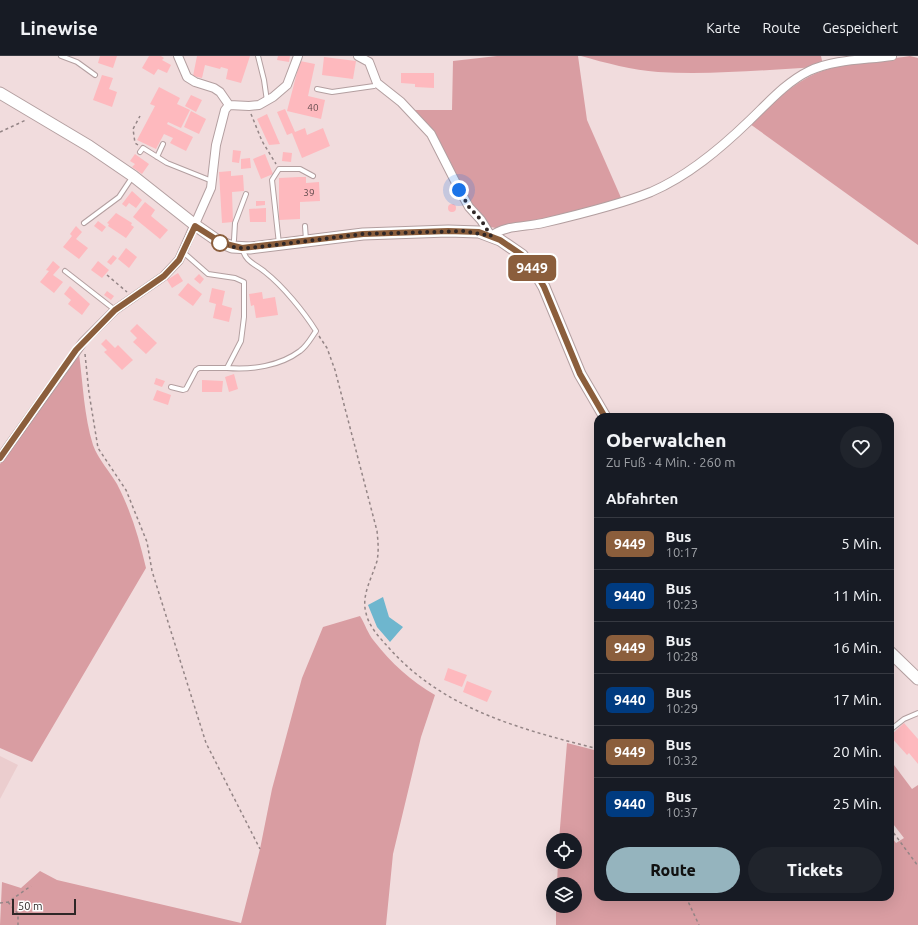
<!DOCTYPE html>
<html lang="de">
<meta charset="utf-8">
<style>
body{margin:0;font-family:Ubuntu,sans-serif;background:#20242c;color:#f1f3f6;height:100vh;display:flex;flex-direction:column;font-size:15px;white-space:nowrap}
*{box-sizing:border-box;margin:0}
p{font-size:13px;color:#9ea1a6}
.icon{flex:none;width:22px;height:22px;fill:none;stroke:currentColor;stroke-width:2;stroke-linecap:round;stroke-linejoin:round}
.map{position:relative;flex:1;overflow:hidden}
.panel{position:absolute;left:594px;top:357px;width:300px;height:488px;display:flex;flex-direction:column;background:#171b24;border-radius:12px;box-shadow:0 4px 16px #0002}
.panel>*{flex:none}
.badge{padding:0 8px;border-radius:6px;font-size:14px;line-height:26px}
.fabs{position:absolute;left:546px;top:777px;display:grid;gap:8px}
.fabs a{display:grid;place-items:center;width:36px;height:36px;border-radius:50%;background:#171b24;box-shadow:0 4px 16px #0002;font-size:20px}
.scale{position:absolute;left:12px;bottom:10px;width:64px;box-sizing:border-box;padding-left:4px;border:2px solid #2f2727;border-top:0;font-size:11px;line-height:14px;white-space:nowrap;color:#2f2727;-webkit-text-stroke:3px #fff;paint-order:stroke}
.you{position:absolute;width:20px;height:20px;margin:-10px;border:3px solid #fff;border-radius:50%;background:#1a73e8;box-shadow:0 0 0 6px #1a73e833}
.map>.badge{position:absolute;translate:-50% -50%;box-shadow:0 0 0 2px #fff}
h2{padding:0 12px;font-size:15px;line-height:36px}
.round{display:grid;place-items:center;flex:none;width:42px;height:42px;border-radius:21px;background:#20242c}
.head{display:flex;align-items:center;justify-content:space-between;height:68px;padding:0 12px}
h1{font-size:19px;font-weight:800;line-height:30px}
.cta{display:flex;gap:8px;margin-top:auto;padding:8px 12px}
.cta a{flex:1;height:46px;border-radius:24px;background:#95b4be;color:#111;font-size:16px;font-weight:800;line-height:46px;text-align:center}
.cta a+a{background:#20242c;color:#f1f3f6}
ul{padding:0;list-style:none}
li{display:flex;align-items:center;gap:12px;height:52px;padding:0 12px;border-top:1px solid #363941}
li div{flex:1}
li b{display:block;font-size:15px}
li em{font-style:normal}
li .badge{min-width:44px;font-weight:700;text-align:center}
header{display:flex;align-items:center;gap:24px;box-sizing:border-box;height:56px;padding:0 20px;background:#171b24;border-bottom:1px solid #363941}
header strong{font-size:19px}
nav{display:flex;gap:22px;margin-inline-start:auto;font-size:14px}
.map>svg:first-child{display:block}
.built{fill:#ebcdce}
.green{fill:#d99da2}
.water{fill:#6eb6ce}
.building{fill:#feb9be}
.lines{fill:none;stroke-linecap:round;stroke-linejoin:round}
.service-casing{stroke:#b39fa0;stroke-width:6}
.minor-casing{stroke:#b39fa0;stroke-width:10}
.secondary-casing{stroke:#b39fa0;stroke-width:13}
.path{stroke:#948586;stroke-width:1.5;stroke-dasharray:3 3;stroke-linecap:butt}
.service{stroke:#fff;stroke-width:4}
.minor{stroke:#fff;stroke-width:8}
.secondary{stroke:#fff;stroke-width:11}
.line-casing{stroke:#fff;stroke-width:9}
.line{stroke:#8b5e3c;stroke-width:6}
.walk{stroke:#2f2727;stroke-width:4;stroke-dasharray:0 7.2}
.stop-dot{fill:#fff;stroke:#8b5e3c;stroke-width:2}
.labels{text-anchor:middle;dominant-baseline:central;stroke-width:3.5;stroke-linejoin:round;paint-order:stroke}
.number-label{font-size:10px;fill:#634c4d}
</style>
<header>
<strong>Linewise</strong>
<nav><a>Karte</a><a>Route</a><a>Gespeichert</a></nav>
</header>
<div class="map">
<svg width="918" height="869" viewBox="0 0 918 869">
<rect width="100%" height="100%" fill="#f1dcdd"/>
<path class="built" d="M0,700L18,709L0,743Z"/>
<path class="green" d="M497,0H578L587,64L622,144L507,174L490,171L470,152L433,78L410,54H452L453,5Z
M581,0H821L823,9L817,11C764,14 711,19 658,16C633,14 605,7 581,0Z
M910,0L918,2V189L750,68C767,52 784,35 805,23C833,6 877,5 910,0Z
M79,298C83,328 84,360 93,389C98,403 110,416 117,428C131,455 139,482 146,512L32,706L0,692V408Z
M360,560C365,568 368,578 374,585C390,606 412,626 435,639L421,681L393,798L386,869H0L2,826L21,832L40,815L57,824L241,867L260,793L272,733L302,622L323,571Z
M567,687L598,695V841H890V779L896,787L904,782L890,764L891,705L912,733L918,729V869H556V850H575V828H557L558,806H575V784H559Z"/>
<path class="water" d="M383,541L389,561L403,571L390,586L377,571L368,549Z"/>
<path class="building" d="M100,0H117L113,12L98,7Z
M149,0H161L164,2L162,4L171,9L167,17L158,13L154,19L142,12Z
M197,0H250L241,27L226,23L228,13L221,11L220,13L205,9L202,22L193,20Z
M278,0H290L289,6L277,4Z
M324,1L356,5L353,23L322,19Z
M300,5L315,8L308,40L325,44L321,63L287,55Z
M401,17H434V32L415,31V28L401,27Z
M102,19L113,22L109,33L117,36L112,51L93,44Z
M159,31L180,42L177,48L190,54L181,72L168,66L167,68L193,81L186,95L170,87L173,82L164,78L156,93L137,84L155,50L150,48Z
M191,39L202,44L196,56L185,50Z
M285,53L295,76L305,72L307,79L323,72L330,90L302,102L292,77L287,79L277,56Z
M191,55L206,63L199,78L184,71Z
M267,58L280,88L269,89L257,63Z
M233,94L241,95L239,107L232,106Z
M283,96L292,97L291,106L282,105Z
M135,98L149,108L142,118L132,111L135,108L130,105Z
M265,98L273,118L261,123L253,103Z
M250,102L251,112L241,113V103Z
M231,115V120L243,119L244,135L232,136L233,166L222,167L219,116Z
M299,121H306V127L319,126L320,145L300,146V163L279,164V122Z
M132,135L142,144L136,152L129,147L126,151L122,148Z
M256,145H265V149L256,150Z
M145,146L155,154L151,160L168,174L160,183L133,161Z
M448 152a4 4 0 1 1 8 0a4 4 0 1 1-8 0Z
M266,152V166H250L249,153Z
M116,157L132,167L131,169L134,171L126,182L108,170L109,168L107,167Z
M98,165L106,171L102,176L94,170Z
M76,170L82,176L76,183L88,192L79,203L63,191L72,180L70,178Z
M126,192L137,201L129,212L118,203Z
M113,199L117,202L111,209L107,206Z
M53,205L60,211L53,219L63,226L54,237L40,226L49,215L46,214Z
M98,205L109,214L102,222L91,214Z
M178,217L183,225L172,232L167,224Z
M199,218L204,223L200,228L194,223Z
M188,227L202,238L193,250L178,239Z
M70,230L90,248L82,259L68,248L71,244L64,238Z
M212,232L225,235L222,249L232,252L229,266L213,262L216,248L209,246Z
M107,235L114,240L111,244L104,239Z
M262,236L263,243L275,241L278,259L256,262L254,249L251,250L249,238Z
M137,268L157,287L146,298L133,286L137,282L130,275Z
M106,283L115,292L118,289L133,304L122,314L104,296L107,294L101,288Z
M234,318L238,333L229,336L225,321Z
M156,322L165,325L162,331L154,328Z
M202,324L223,325L222,336H202Z
M157,334L171,339L168,349L153,344Z
M448,612L467,619L462,631L444,624Z
M467,625L492,635L487,646L463,636Z
M904,667L918,683V708L909,697L907,699L890,680Z"/>
<g class="lines">
<defs>
<path id="service" d="M61,0L77,6L95,19
M258,0L264,24L267,45
M317,33L332,36L374,30L377,27
M140,96L143,92L167,107L212,125
M157,101L163,88
M84,167L119,141L133,120
M305,170L306,184
M279,188L272,124L279,113H300L313,120
M232,191L234,184L235,167L246,138
M65,215L115,254
M227,312C252,314 280,310 300,295C307,290 311,282 316,275C304,256 283,230 265,216C257,209 244,205 243,193
M171,331L183,334L186,333L196,314L199,312H227L241,285L244,261V226L235,222L208,218L183,196
M890,674L904,663L918,657"/>
<path id="minor" d="M178,0L187,21L195,26L214,32L220,36L229,49L249,50L259,49L273,41L287,29L298,0
M358,0L369,6L377,27L401,46L431,78L459,133L469,151L481,164L491,180C505,169 526,171 543,167C577,159 619,149 651,136C688,120 720,93 749,65C767,48 786,26 809,15C835,3 865,4 892,0
M0,402L83,286L115,254L164,220L179,204L211,132L216,89L225,54L229,49"/>
<path id="secondary" d="M0,37L89,90L133,120L195,169L218,185L232,191L250,192L363,178L448,175L479,176L500,184L522,199L537,219L544,231L580,318L605,361
M890,596L918,623"/>
</defs>
<use href="#service" class="service-casing"/>
<use href="#minor" class="minor-casing"/>
<use href="#secondary" class="secondary-casing"/>
<path class="path" d="M251,58L262,85L276,108
M0,76L26,64
M138,89L135,87L133,73L140,60
M107,219L127,236
M319,280L327,292L335,314L377,475C378,485 379,495 377,505C372,522 361,539 366,557C369,571 380,582 389,592C444,654 521,673 598,693
M85,298L89,337L98,392L126,434L147,486L152,515L206,687L260,793
M890,772L918,810
M686,841L699,869
M8,846L18,858V869
M0,847L8,846L31,830"/>
<use href="#service" class="service"/>
<use href="#minor" class="minor"/>
<use href="#secondary" class="secondary"/>
</g>
<g class="lines">
<defs>
<path id="line" d="M0,402L76,294L115,254L164,220L179,204L195,170L222,187L242,192L363,178L448,175L479,176L500,184L522,199L537,219L544,231L580,318L605,361"/>
</defs>
<use href="#line" class="line-casing"/>
<use href="#line" class="line"/>
<path class="walk" d="M220,187L237,192H250L363,178L464,175L491,180L481,164L469,151L459,134"/>
</g>
<circle class="stop-dot" cx="220" cy="187" r="8"/>
<g class="labels">
<g class="number-label">
<text x="313" y="51">40</text>
<text x="309" y="136">39</text>
</g>
</g>
</svg>
<div class="fabs">
<a><svg class="icon" aria-label="locate" viewBox="0 0 24 24"><circle cx="12" cy="12" r="6"/><path d="M12 2v4M12 18v4M2 12h4M18 12h4"/></svg></a>
<a><svg class="icon" aria-label="layers" viewBox="0 0 24 24"><path d="M12 4l9 5-9 5-9-5zM3 14l9 5 9-5"/></svg></a>
</div>
<div class="scale">50 m</div>
<div class="you" style="left:459px;top:134px"></div>
<b class="badge" style="left:532px;top:212px;background:#8b5e3c;color:#fff">9449</b>
<section class="panel">
<div class="head"><div><h1>Oberwalchen</h1><p>Zu Fuß · 4 Min. · 260 m</p></div><a class="round"><svg class="icon" aria-label="heart" viewBox="0 0 24 24"><path d="M12 20l-8-8c-3-5 5-10 8-4 3-6 11-1 8 4z"/></svg></a></div>
<h2>Abfahrten</h2>
<ul>
<li><span class="badge" style="background:#8b5e3c;color:#fff">9449</span><div><b>Bus</b><p>10:17</p></div><em>5 Min.</em></li>
<li><span class="badge" style="background:#003b80;color:#fff">9440</span><div><b>Bus</b><p>10:23</p></div><em>11 Min.</em></li>
<li><span class="badge" style="background:#8b5e3c;color:#fff">9449</span><div><b>Bus</b><p>10:28</p></div><em>16 Min.</em></li>
<li><span class="badge" style="background:#003b80;color:#fff">9440</span><div><b>Bus</b><p>10:29</p></div><em>17 Min.</em></li>
<li><span class="badge" style="background:#8b5e3c;color:#fff">9449</span><div><b>Bus</b><p>10:32</p></div><em>20 Min.</em></li>
<li><span class="badge" style="background:#003b80;color:#fff">9440</span><div><b>Bus</b><p>10:37</p></div><em>25 Min.</em></li>
</ul>
<div class="cta"><a>Route</a><a>Tickets</a></div>
</section>
</div>
